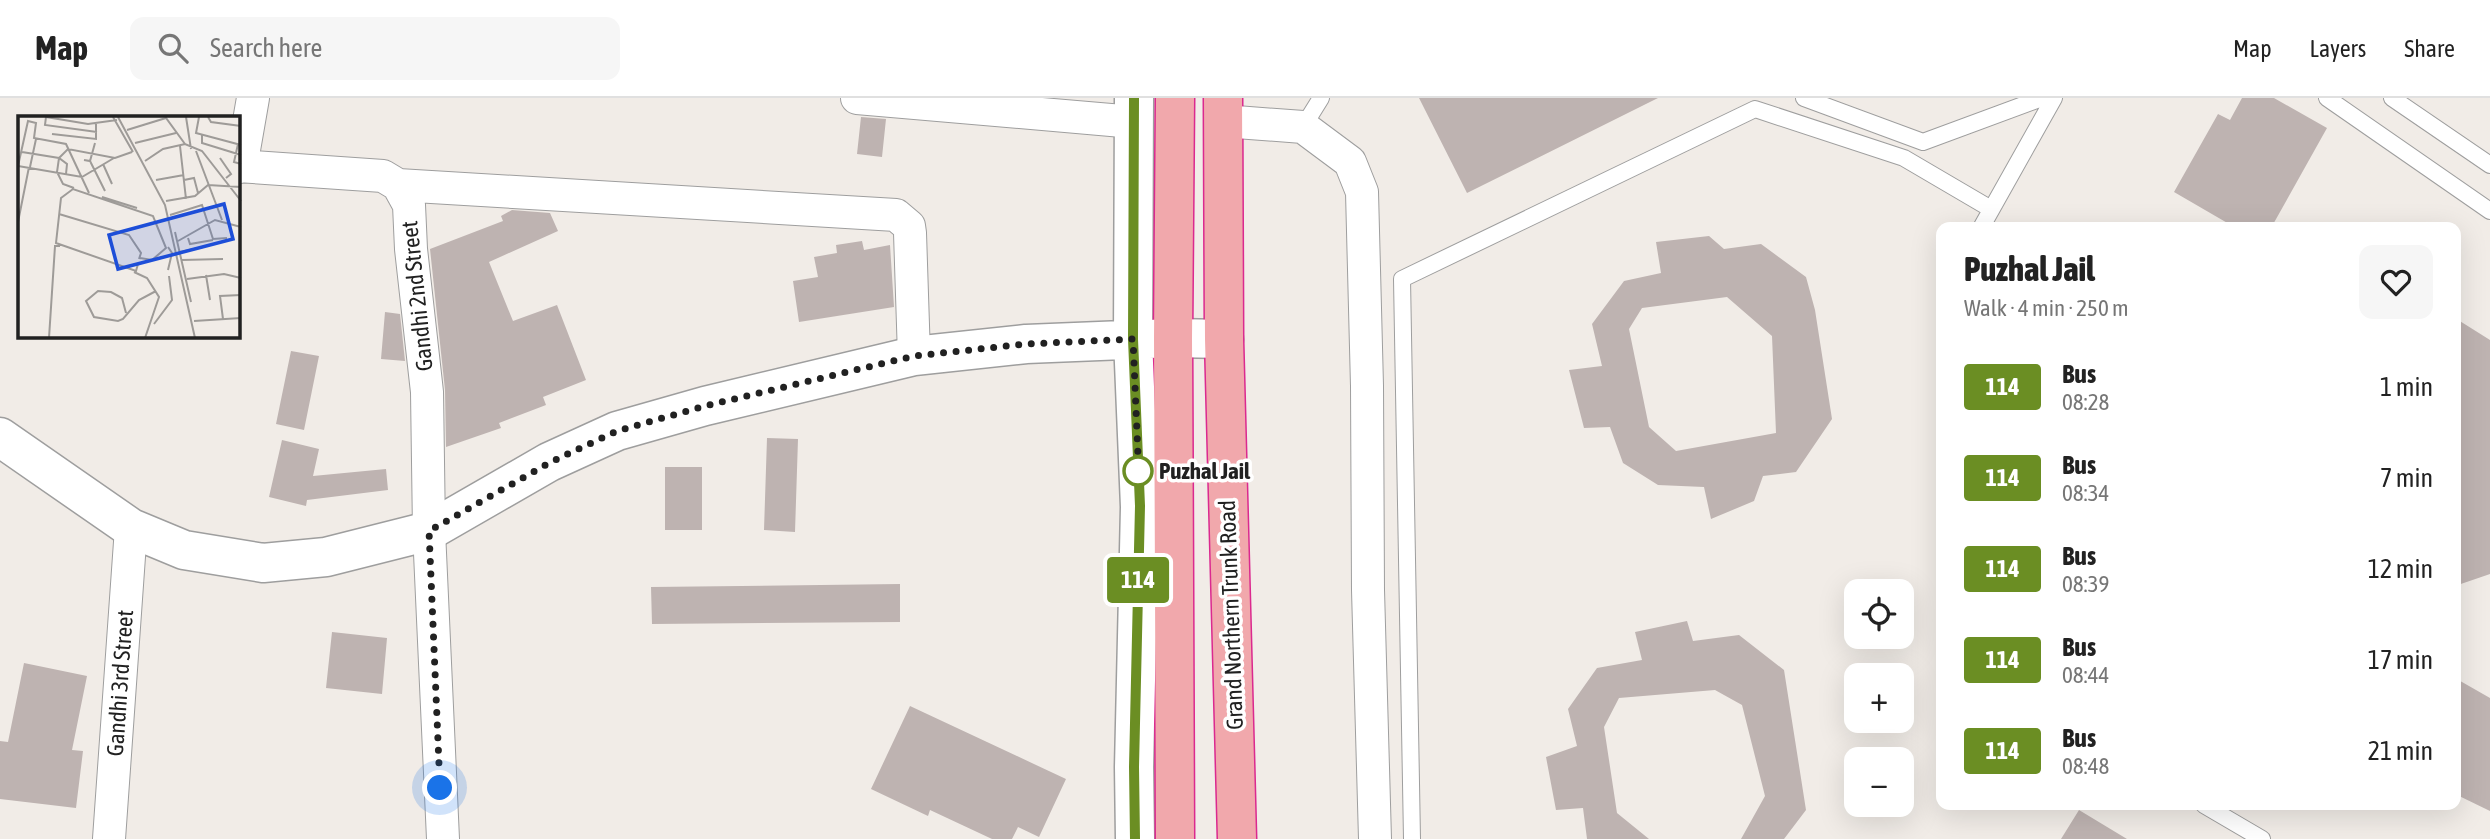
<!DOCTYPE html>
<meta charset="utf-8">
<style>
body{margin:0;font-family:"Asap Condensed",sans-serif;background:#f6f6f6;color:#222;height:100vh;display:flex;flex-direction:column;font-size:26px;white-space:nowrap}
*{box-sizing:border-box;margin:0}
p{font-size:23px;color:#767676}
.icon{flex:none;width:38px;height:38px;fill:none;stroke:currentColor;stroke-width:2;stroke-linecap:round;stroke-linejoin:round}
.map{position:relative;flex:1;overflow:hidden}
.sheet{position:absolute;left:1936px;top:124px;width:525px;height:588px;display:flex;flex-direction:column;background:#fff;border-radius:14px;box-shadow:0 7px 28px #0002}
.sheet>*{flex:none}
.badge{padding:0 14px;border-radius:5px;font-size:24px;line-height:46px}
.buttons{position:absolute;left:1844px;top:481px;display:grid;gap:14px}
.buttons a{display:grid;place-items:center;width:70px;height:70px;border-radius:14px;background:#fff;box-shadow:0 7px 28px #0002;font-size:35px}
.you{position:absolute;width:35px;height:35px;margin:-18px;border:5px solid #fff;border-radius:50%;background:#1a73e8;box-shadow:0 0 0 10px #1a73e833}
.map>.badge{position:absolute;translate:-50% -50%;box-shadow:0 0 0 4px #fff}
.round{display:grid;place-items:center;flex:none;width:74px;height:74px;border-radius:14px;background:#f6f6f6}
.overview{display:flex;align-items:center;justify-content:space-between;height:119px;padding:0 28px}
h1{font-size:33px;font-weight:800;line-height:52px}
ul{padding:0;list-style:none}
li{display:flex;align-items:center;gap:21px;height:91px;padding:0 28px}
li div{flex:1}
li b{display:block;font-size:26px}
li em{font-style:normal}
li .badge{min-width:77px;font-weight:700;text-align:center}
header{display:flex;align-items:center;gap:42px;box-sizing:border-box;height:98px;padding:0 35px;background:#fff;border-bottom:2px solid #e0e0e0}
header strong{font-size:33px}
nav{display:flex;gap:38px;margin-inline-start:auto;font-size:24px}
.search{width:490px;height:63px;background:#f6f6f6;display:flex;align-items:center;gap:18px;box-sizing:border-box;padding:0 24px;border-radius:14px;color:#767676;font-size:26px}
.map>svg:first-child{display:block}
.building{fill:#beb3b1;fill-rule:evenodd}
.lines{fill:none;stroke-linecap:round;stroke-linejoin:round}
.service-casing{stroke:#9e9e9e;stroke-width:18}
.minor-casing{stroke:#9e9e9e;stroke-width:34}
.tertiary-casing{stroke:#9e9e9e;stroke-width:41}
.trunk-casing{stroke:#db298f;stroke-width:41}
.service{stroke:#fff;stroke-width:16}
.minor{stroke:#fff;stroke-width:32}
.tertiary{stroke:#fff;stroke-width:38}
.trunk{stroke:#f1a8ac;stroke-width:38}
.line-casing{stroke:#fff;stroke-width:16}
.line{stroke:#6b8e23;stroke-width:10}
.walk{stroke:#212121;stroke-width:7;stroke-dasharray:0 12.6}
.stop-dot{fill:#fff;stroke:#6b8e23;stroke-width:3.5}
.labels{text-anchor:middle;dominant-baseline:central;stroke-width:7;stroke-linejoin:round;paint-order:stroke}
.street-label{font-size:23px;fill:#212121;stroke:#fff}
.stop-label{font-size:23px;font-weight:bold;fill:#212121;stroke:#fff;text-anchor:start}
.inset-road{fill:none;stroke:#9e9b98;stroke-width:2}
.view{fill:#1d4ed8;fill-opacity:0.15;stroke:#1d4ed8;stroke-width:3.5}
.inset-edge{fill:none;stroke:#212121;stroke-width:3.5}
</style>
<header>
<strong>Map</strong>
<div class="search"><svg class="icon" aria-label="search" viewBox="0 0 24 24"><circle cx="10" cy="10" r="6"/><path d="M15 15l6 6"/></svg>Search here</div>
<nav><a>Map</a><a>Layers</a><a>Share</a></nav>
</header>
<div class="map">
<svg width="2490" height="741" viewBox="0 0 2490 741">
<rect width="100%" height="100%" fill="#f1ece7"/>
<path class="building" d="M1419,0H1658L1467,95Z
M2242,0H2274L2327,30L2271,130H2236L2174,94L2218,16L2230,22Z
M861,19L886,21L882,59L857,56Z
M512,112L550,115L558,133L489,164L513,223L557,207L586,282L543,299L546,307L499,325L501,330L446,349L445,292L430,151L503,123L501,118Z
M1709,138L1724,151L1761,146L1806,179L1815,212L1832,321L1796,374L1763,378L1754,403L1711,421L1704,389L1658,387L1623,365L1610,329L1584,330L1569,272L1602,268L1592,226L1624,183L1661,175L1656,144ZM1727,199L1772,238L1776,335L1676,353L1649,329L1629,231L1642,210Z
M862,143L864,152L890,147L894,209L799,224L793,183L818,179L814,159L837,155L836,147Z
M385,214L400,216L405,263L381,261Z
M2455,220L2490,242V476L2455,488Z
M291,253L319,258L304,332L276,326Z
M767,340L798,341L795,434L764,432Z
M282,342L319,351L313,378L386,371L388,392L307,402L306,408L269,399Z
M665,369H702V432H665Z
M900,486V524L652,526L651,489Z
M1687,523L1693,543L1739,537L1784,572L1806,712L1784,741H1741L1765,698L1742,607L1715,592L1619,600L1604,629L1617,715L1649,741H1587L1583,710L1556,712L1546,659L1577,648L1568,611L1597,570L1642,562L1635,534Z
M332,534L387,540L382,596L326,590Z
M24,565L87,578L72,652L83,653L76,710L0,701V643L8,644Z
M2455,580L2490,600V713L2455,696Z
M910,608L1066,681L1039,739L1018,729L1012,741H992L930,712L928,718L871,691Z
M2079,712L2127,741H2061Z"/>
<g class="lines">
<defs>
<path id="service" d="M1804,0L1923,44L2042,0
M2327,0L2490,113
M2392,0L2490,67
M1303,29L1321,0
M1981,130L2054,0
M2204,707L2262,741
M1412,741L1402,181L1755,11L1904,60L1991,111"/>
<path id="minor" d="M857,0L1134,24
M1223,23L1303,29L1350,64L1362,94L1367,288L1368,492L1375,741
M238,68L383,78L398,87L409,107L411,151L427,294L429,433L443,741
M241,69L253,0
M398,87L896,117L909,128L910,135L914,258
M109,741L131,430"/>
<path id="tertiary" d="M1134,0L1133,241L1140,409L1134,669L1135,741
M0,339L131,430L184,452L263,465L326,459L429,433L549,364L617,333L705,308L914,258L1026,246L1173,240L1224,241"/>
<path id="trunk" d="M1175,0L1173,240L1175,741
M1223,0L1224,241L1237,741"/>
</defs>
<use href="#service" class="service-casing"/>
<use href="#minor" class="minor-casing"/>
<use href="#tertiary" class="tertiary-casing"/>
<use href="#trunk" class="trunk-casing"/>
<use href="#service" class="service"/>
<use href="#minor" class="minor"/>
<use href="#tertiary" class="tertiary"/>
<use href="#trunk" class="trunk"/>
</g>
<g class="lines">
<defs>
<path id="line" d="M1134,0L1133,241L1140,408L1134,669L1135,741"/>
</defs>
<use href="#line" class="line-casing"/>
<use href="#line" class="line"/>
<path class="walk" d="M440,690L429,433L549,365L572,354L617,333L705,308L914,258L1026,246L1133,241L1139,381L1138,373"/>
</g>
<circle class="stop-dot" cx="1138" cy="373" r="14"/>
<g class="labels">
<g class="street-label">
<text transform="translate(417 198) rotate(-96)">Gandhi 2nd Street</text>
<text transform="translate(1231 517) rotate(-92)">Grand Northern Trunk Road</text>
<text transform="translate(120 585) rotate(-86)">Gandhi 3rd Street</text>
</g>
<g class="stop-label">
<text x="1159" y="373">Puzhal Jail</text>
</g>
</g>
<g transform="translate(18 18)">
<rect width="222" height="222" fill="#f1ece7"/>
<path class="inset-road" d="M95,1L115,36M100,1L147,89L177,222M168,1L173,33M181,1L178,17L223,29M190,1L193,6L223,10M109,14L148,2L167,28M79,16L27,9L28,1L70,8L99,4M34,18L78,23V8M184,19V27L223,39M117,27L158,17M220,28L216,46L223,48M162,30L168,83M178,35L204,104M4,36L41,42L49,48L48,58M202,42L213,58L208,62M66,44L72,45L77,27M72,45L87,75M127,45L145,33L167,28L184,35L223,85M85,48L94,68M0,50L10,5L18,7L16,22L48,28L71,77M0,50L64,61L96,42M12,51L18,23M138,64L166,59M166,64L176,62L180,77M56,72L45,68L39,56L41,42L50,33L97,42L114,36M84,81L119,92M148,85L177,80L190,69L223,71M41,98L111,119L123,137L121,143M152,99L184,89L195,123L209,122M0,106L11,51M157,116L173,186M170,122L172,128L195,124M160,125L197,104L223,111M150,131L154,137L150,154M162,136L185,131M164,144L205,143M120,148L118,155L38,127L43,82L55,73L135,100L148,132L134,144L122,142M116,156L129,162L141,181L127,222M188,159L192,184M169,163L206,158L223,162M108,197L104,182L93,176L80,175L68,185L76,201L100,205L105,203L121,184L138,175M205,203L202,180L223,179M176,205L223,202M136,208L154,184L151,160M31,222L37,130H42"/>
<path class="view" d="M206,88L215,123L100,153L91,119Z"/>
<rect width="222" height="222" class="inset-edge"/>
</g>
</svg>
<div class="buttons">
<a><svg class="icon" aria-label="locate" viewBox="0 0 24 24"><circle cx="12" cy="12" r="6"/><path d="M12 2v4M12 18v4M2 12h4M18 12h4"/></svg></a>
<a>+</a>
<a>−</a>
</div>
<div class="you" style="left:440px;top:690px"></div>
<b class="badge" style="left:1138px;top:482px;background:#6b8e23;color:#fff">114</b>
<section class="sheet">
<div class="overview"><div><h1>Puzhal Jail</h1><p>Walk · 4 min · 250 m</p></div><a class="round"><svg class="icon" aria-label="heart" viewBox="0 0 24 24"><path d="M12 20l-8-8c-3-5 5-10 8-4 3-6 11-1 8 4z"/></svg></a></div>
<ul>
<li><span class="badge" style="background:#6b8e23;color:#fff">114</span><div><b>Bus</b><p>08:28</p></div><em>1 min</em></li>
<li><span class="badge" style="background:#6b8e23;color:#fff">114</span><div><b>Bus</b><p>08:34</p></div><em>7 min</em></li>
<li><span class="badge" style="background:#6b8e23;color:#fff">114</span><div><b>Bus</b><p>08:39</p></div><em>12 min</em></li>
<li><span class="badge" style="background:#6b8e23;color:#fff">114</span><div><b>Bus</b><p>08:44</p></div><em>17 min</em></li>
<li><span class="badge" style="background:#6b8e23;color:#fff">114</span><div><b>Bus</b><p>08:48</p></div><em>21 min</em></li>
</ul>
</section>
</div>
